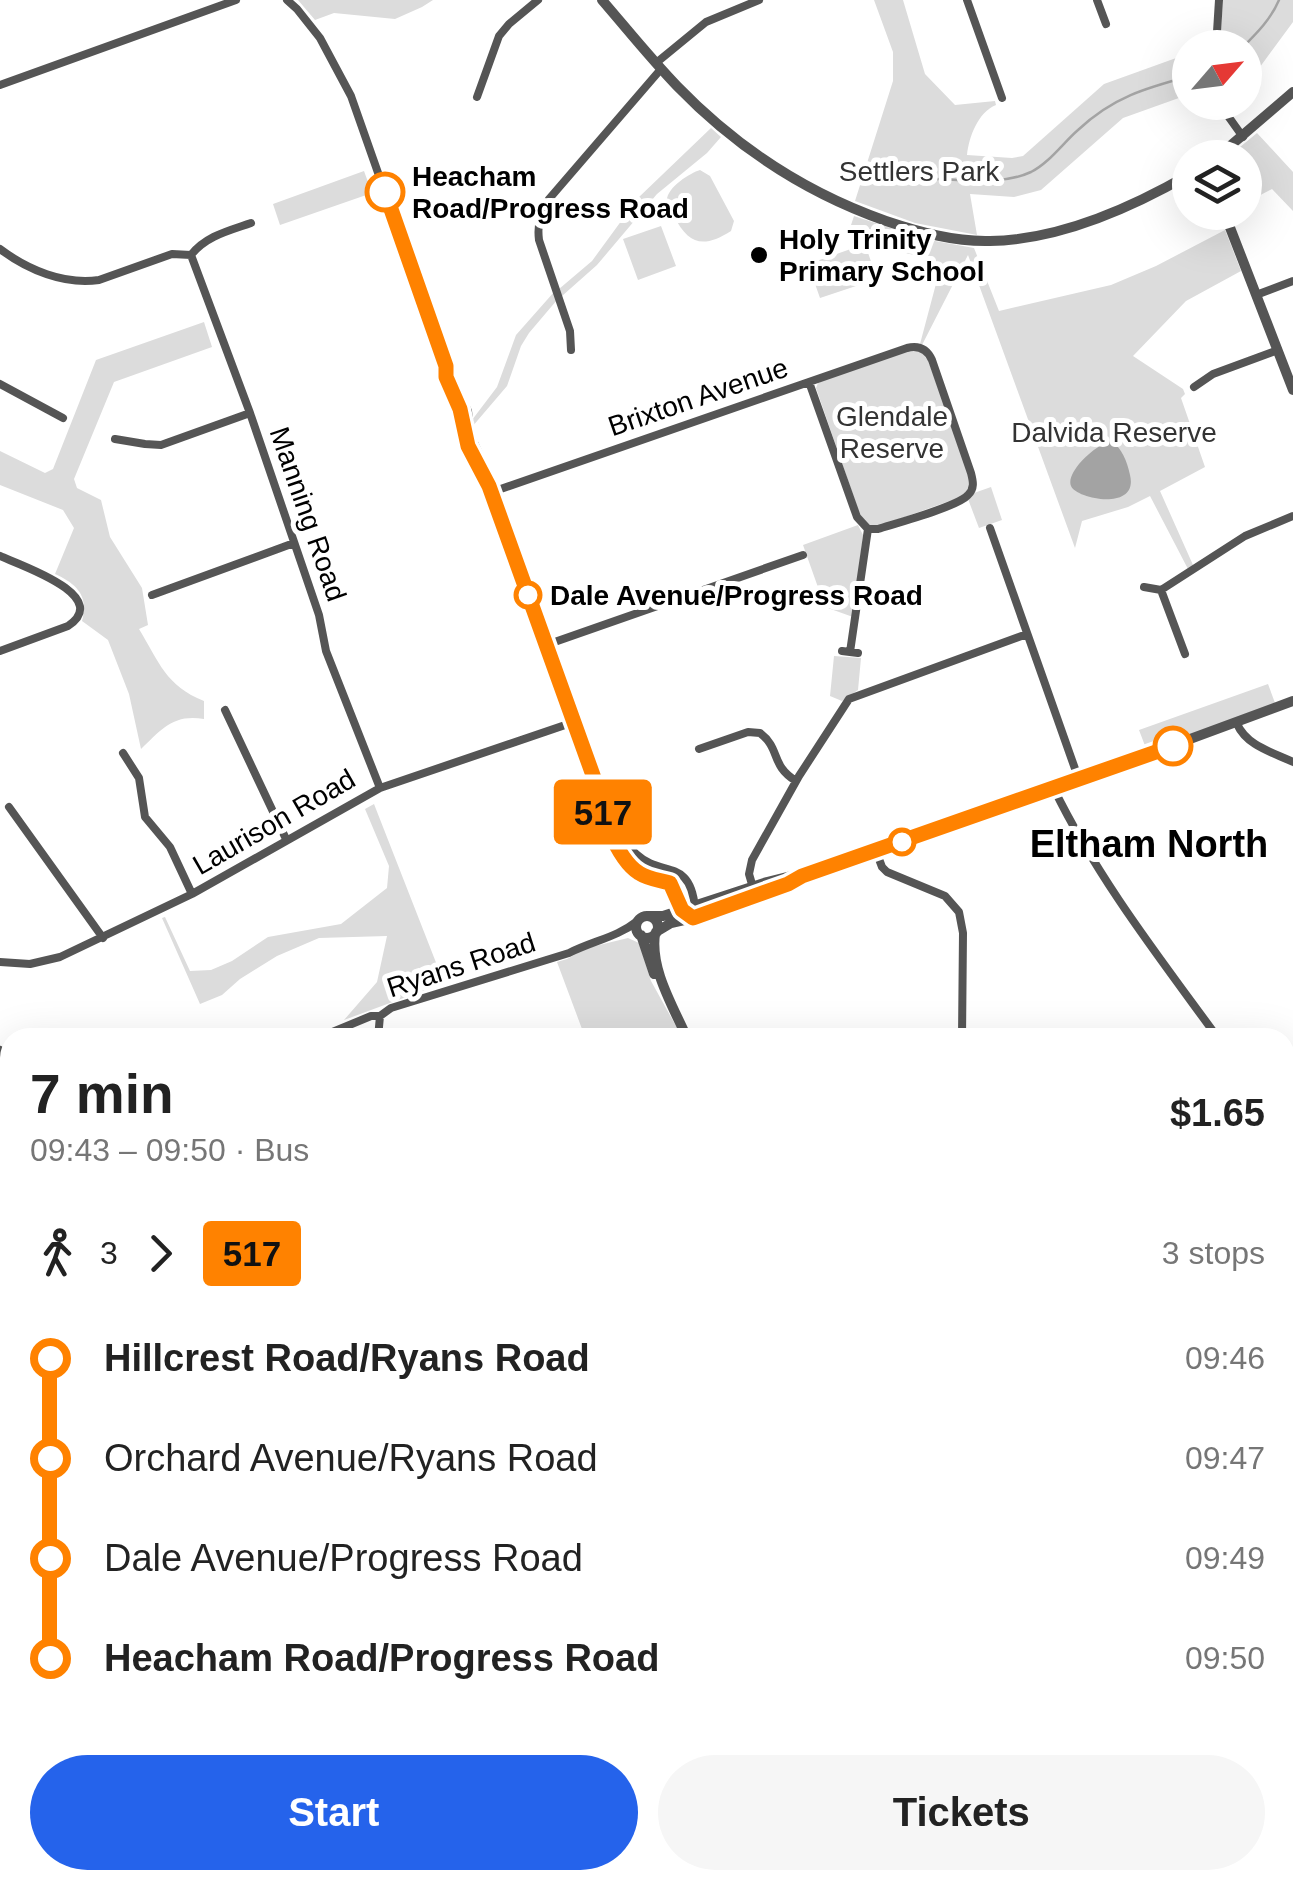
<!DOCTYPE html>
<meta charset="utf-8">
<style>
body{margin:0;font-family:Arial,sans-serif;background:#f6f6f6;color:#222;height:100vh;display:flex;flex-direction:column;font-size:38px;white-space:nowrap}
*{box-sizing:border-box;margin:0}
p{font-size:32px;color:#767676}
.icon{flex:none;width:55px;height:55px;fill:none;stroke:currentColor;stroke-width:2;stroke-linecap:round;stroke-linejoin:round}
.map{position:relative;flex:1;overflow:hidden}
.details{position:absolute;left:0px;top:1028px;width:1295px;height:862px;display:flex;flex-direction:column;background:#fff;border-radius:30px 30px 0 0;box-shadow:0 10px 40px #0002}
.details>*{flex:none}
.badge{padding:0 20px;border-radius:8px;font-size:35px;line-height:65px}
.needle{width:65px;rotate:62deg}
.fabs{position:absolute;left:1172px;top:30px;display:grid;gap:20px}
.fabs a{display:grid;place-items:center;width:90px;height:90px;border-radius:50%;background:#fff;box-shadow:0 10px 40px #0002;font-size:50px}
.map>.badge{position:absolute;translate:-50% -50%;box-shadow:0 0 0 5px #fff}
.legs{display:flex;align-items:center;gap:15px;height:110px;padding:0 30px;font-size:32px}
.legs p{margin-inline-start:auto}
.headline{display:flex;align-items:center;justify-content:space-between;height:170px;padding:0 30px}
h1{font-size:55px;font-weight:700;line-height:75px}
.button{display:flex;gap:20px;margin-top:auto;padding:20px 30px}
.button a{flex:1;height:115px;border-radius:60px;background:#2563eb;color:#fff;font-size:40px;font-weight:700;line-height:115px;text-align:center}
.button a+a{background:#f6f6f6;color:#222}
ul{padding:0 30px;list-style:none}
li{display:flex;align-items:center;gap:35px;height:100px;font-size:38px}
li i{display:grid;place-items:center;width:15px;height:100%;margin:0 12px;background:currentColor}
li i::after{content:'';width:25px;height:25px;margin:-12px;border:8px solid;border-radius:50%;background:#fff}
li p{margin-inline-start:auto}
li:first-child i{background:linear-gradient(#0000 50%,currentColor 0)}
li:last-child i{background:linear-gradient(currentColor 50%,#0000 0)}
.map>svg:first-child{display:block}
.green{fill:#dcdcdc}
.water{fill:#a3a3a3}
.lines{fill:none;stroke-linecap:round;stroke-linejoin:round}
.stream{stroke:#a3a3a3;stroke-width:2.5}
.minor{stroke:#555;stroke-width:8}
.tertiary{stroke:#555;stroke-width:10}
.line-1-casing{stroke:#fff;stroke-width:22}
.line-1{stroke:#ff8200;stroke-width:15}
.stop-1-dot{fill:#fff;stroke:#ff8200;stroke-width:5}
.poi-dot{fill:#000;stroke:#fff;stroke-width:4}
.labels{text-anchor:middle;dominant-baseline:central;stroke-width:10;stroke-linejoin:round;paint-order:stroke}
.park-label{font-size:28px;fill:#333;stroke:#fff}
.stop-label{font-size:28px;font-weight:bold;fill:#000;stroke:#fff;text-anchor:start}
.poi-label{font-size:28px;font-weight:bold;fill:#000;stroke:#fff;text-anchor:start}
.street-label{font-size:28px;fill:#000;stroke:#fff}
.district-label{font-size:38px;font-weight:bold;fill:#000;stroke:#fff}
</style>
<div class="map">
<svg width="1293" height="1888" viewBox="0 0 1293 1888">
<rect width="100%" height="100%" fill="#fff"/>
<path class="green" d="M298,0H433L422,7L395,19L334,13L315,20Z
M874,0H903L925,74L955,105L995,101L996,105C978,112 969,137 967,155L1012,158L1023,156L1104,84L1190,53V94L1123,118L1041,190L1014,197L970,194L977,235L915,223L855,201L893,81V52Z
M1223,0H1293V22L1257,71L1245,75V48L1220,47Z
M711,128L721,137L707,153L657,194L597,265L562,296L559,289L592,261L638,198Z
M1257,133L1293,172V211L1272,189L1245,203V158L1228,157Z
M700,170L710,176L734,221L731,231C703,249 688,244 674,216C673,214 667,203 667,201C666,188 690,173 700,170Z
M364,171L372,193L280,225L273,204Z
M854,216L924,239L974,248L999,311L1111,285L1156,266L1225,230L1241,271L1186,301L1133,356L1183,389L1185,394L1181,398L1205,467L1160,491L1193,565L1188,569L1150,496L1128,507L1082,521L1075,548L968,255L922,345L920,344L941,265L931,268L928,258L896,251L848,234Z
M661,226L676,266L638,280L623,239Z
M865,244L877,279L820,298L808,264Z
M554,292L557,300L529,333L521,346L507,386L472,427V420L497,387L516,335Z
M204,322L212,347L114,382L74,479L77,488L101,500L110,537L142,588L148,625L139,629C159,662 166,686 204,701V719C173,714 162,729 141,749L129,694L108,640L82,621C89,596 77,584 55,574L74,528L63,510L0,485V451L45,473L53,469L96,360Z
M908,350L920,351L928,360L967,468L970,485L965,493L958,498L885,524L870,526L861,518L816,388L818,383L824,380Z
M991,487L1002,520L979,528L968,499L974,493Z
M858,525L863,535L853,617L825,607L803,545Z
M834,656L861,658L858,690L842,701L830,696Z
M1268,684L1275,703L1147,751L1139,730Z
M374,804L444,983L344,1020L377,982L387,936L319,938L277,956L240,979L222,995L200,1004L162,918L165,917L190,971L211,970L232,961L268,937L341,924L387,888L389,866L365,809Z
M628,938L639,943L651,981L682,1037H585L557,962L567,959L587,948Z
M0,1496L10,1499V1578L0,1592Z
M26,1880H108L98,1888H15Z
M202,1880H273L274,1888H206Z
M712,1880H768L758,1888H706Z"/>
<path class="water" d="M1111,441C1122,448 1127,461 1130,475C1139,512 1076,499 1071,486C1068,479 1075,469 1079,464C1088,454 1098,445 1111,441Z"/>
<g class="lines">
<path class="stream" d="M1242,48C1257,33 1271,19 1279,0
M937,179C967,180 1003,185 1031,172C1049,163 1063,143 1078,130C1113,97 1146,88 1190,76"/>
<path class="minor" d="M287,0L297,9L320,38L351,96L446,366L468,411L471,436L486,469L489,486L594,778C596,804 616,859 638,873C648,879 659,879 670,883L682,910L686,912
M967,0L1002,98
M1097,0L1106,24
M1216,48L1219,0
M656,63L706,22L759,0
M0,85L236,0
M477,97L499,36L509,24L538,0
M1218,102L1243,137
M0,249C28,270 64,285 99,280L172,254L191,255C206,236 228,231 251,223
M191,255L250,413L319,615L326,651L380,788
M1256,295L1293,281
M571,350L570,331L539,240C537,224 540,212 549,199L661,69
M446,375L460,409L468,446L487,483
M809,382L857,517L868,529
M0,384L63,418
M1194,387L1213,374L1278,350
M115,439L145,444L161,445L250,413
M492,492L907,348C919,345 927,349 932,360L971,473C973,481 975,488 968,495C957,507 897,523 878,529H868
M990,528L1079,780
M0,556C20,565 113,596 68,626L0,651
M1144,587L1161,590L1245,536L1293,516
M1161,590L1185,654
M152,595L294,543
M546,645L803,555
M842,651L858,653
M850,652L868,529
M225,710L286,839
M1237,724C1247,746 1272,752 1293,762
M699,749L748,732L760,733C781,749 770,765 796,781
M123,753L139,778L145,817L170,847L192,894
M594,778C611,800 617,836 636,854C662,878 690,857 695,908
M1054,789C1098,879 1159,957 1218,1038
M9,807L103,938
M876,851L882,867L887,872L945,896L959,912L963,933L962,1038
M754,891L749,874L752,860L799,776L849,699L1027,634
M0,962L30,964L60,957L192,894L380,788L574,722
M318,1038L371,1016H380L391,1008L569,953C595,940 616,938 639,920
M378,1038L380,1016
M0,1050L10,1072
M1285,1123L1293,1127
M0,1178L10,1173
M1285,1220L1293,1256
M0,1378L10,1374
M0,1480L10,1481
M0,1631L10,1620
M1285,1645L1293,1638
M0,1758L10,1759
M509,1880L518,1888
M700,1888L706,1880
M877,1888L886,1880
M1129,1888L1134,1880"/>
<path class="tertiary" d="M602,0C627,29 651,59 677,86C736,147 806,193 886,221C919,232 955,242 990,241C1060,240 1131,208 1190,174
M1216,158L1293,92
M1224,212L1293,390
M648,916H663L767,882L791,876H801
M636 927a11 11 0 1 1 22 0a11 11 0 1 1-22 0Z
M656,932L671,923L693,918L788,884L802,876L1079,780L1293,701
M655,934C650,969 673,1006 687,1038
M641,935L654,974
M984,1880L987,1888"/>
</g>
<g class="lines">
<defs>
<path id="line-1" d="M385,192L446,366V377L460,409L468,446L489,486L594,778C597,804 616,859 639,873C648,879 659,880 670,883L682,910L693,918L788,884L802,876L1173,746"/>
</defs>
<use href="#line-1" class="line-1-casing"/>
<use href="#line-1" class="line-1"/>
</g>
<g class="stop-1-dot">
<circle cx="385" cy="192" r="18"/>
<circle cx="528" cy="595" r="12"/>
<circle cx="1173" cy="746" r="18"/>
<circle cx="902" cy="842" r="12"/>
</g>
<circle class="poi-dot" cx="759" cy="255" r="10"/>
<g class="labels">
<g class="park-label">
<text x="919" y="171">Settlers Park</text>
<text x="892" y="416">Glendale<tspan x="892" dy="32">Reserve</tspan></text>
<text x="1114" y="432">Dalvida Reserve</text>
</g>
<g class="stop-label">
<text x="412" y="176">Heacham<tspan x="412" dy="32">Road/Progress Road</tspan></text>
<text x="550" y="595">Dale Avenue/Progress Road</text>
</g>
<g class="poi-label">
<text x="779" y="239">Holy Trinity<tspan x="779" dy="32">Primary School</tspan></text>
</g>
<g class="street-label">
<text transform="translate(698 397) rotate(-19)">Brixton Avenue</text>
<text transform="translate(308 514) rotate(71)">Manning Road</text>
<text transform="translate(274 822) rotate(-30)">Laurison Road</text>
<text transform="translate(461 965) rotate(-18)">Ryans Road</text>
</g>
<g class="district-label">
<text x="1149" y="844">Eltham North</text>
</g>
</g>
</svg>
<div class="fabs">
<a><svg class="needle" viewBox="-14 -14 28 28"><path d="M0-13l5 13h-10z" fill="#e53935"/><path d="M0 13l5-13h-10z" fill="#767676"/></svg></a>
<a><svg class="icon" aria-label="layers" viewBox="0 0 24 24"><path d="M12 4l9 5-9 5-9-5zM3 14l9 5 9-5"/></svg></a>
</div>
<b class="badge" style="left:603px;top:812px;background:#ff8200;color:#111">517</b>
<section class="details">
<div class="headline"><div><h1>7 min</h1><p>09:43 – 09:50 · Bus</p></div><b>$1.65</b></div>
<div class="legs"><svg class="icon" aria-label="walk" viewBox="0 0 24 24"><circle cx="13" cy="4" r="2"/><path d="M13 8l-2 6 4 7M11 14l-3 7M7 12l3-4h3l4 4"/></svg>3<svg class="icon" aria-label="forward" viewBox="0 0 24 24"><path d="M9 5l7 7-7 7"/></svg><b class="badge" style="background:#ff8200;color:#111">517</b><p>3 stops</p></div>
<ul>
<li><i style="color:#ff8200"></i><b>Hillcrest Road/Ryans Road</b><p>09:46</p></li>
<li><i style="color:#ff8200"></i><span>Orchard Avenue/Ryans Road</span><p>09:47</p></li>
<li><i style="color:#ff8200"></i><span>Dale Avenue/Progress Road</span><p>09:49</p></li>
<li><i style="color:#ff8200"></i><b>Heacham Road/Progress Road</b><p>09:50</p></li>
</ul>
<div class="button"><a>Start</a><a>Tickets</a></div>
</section>
</div>
